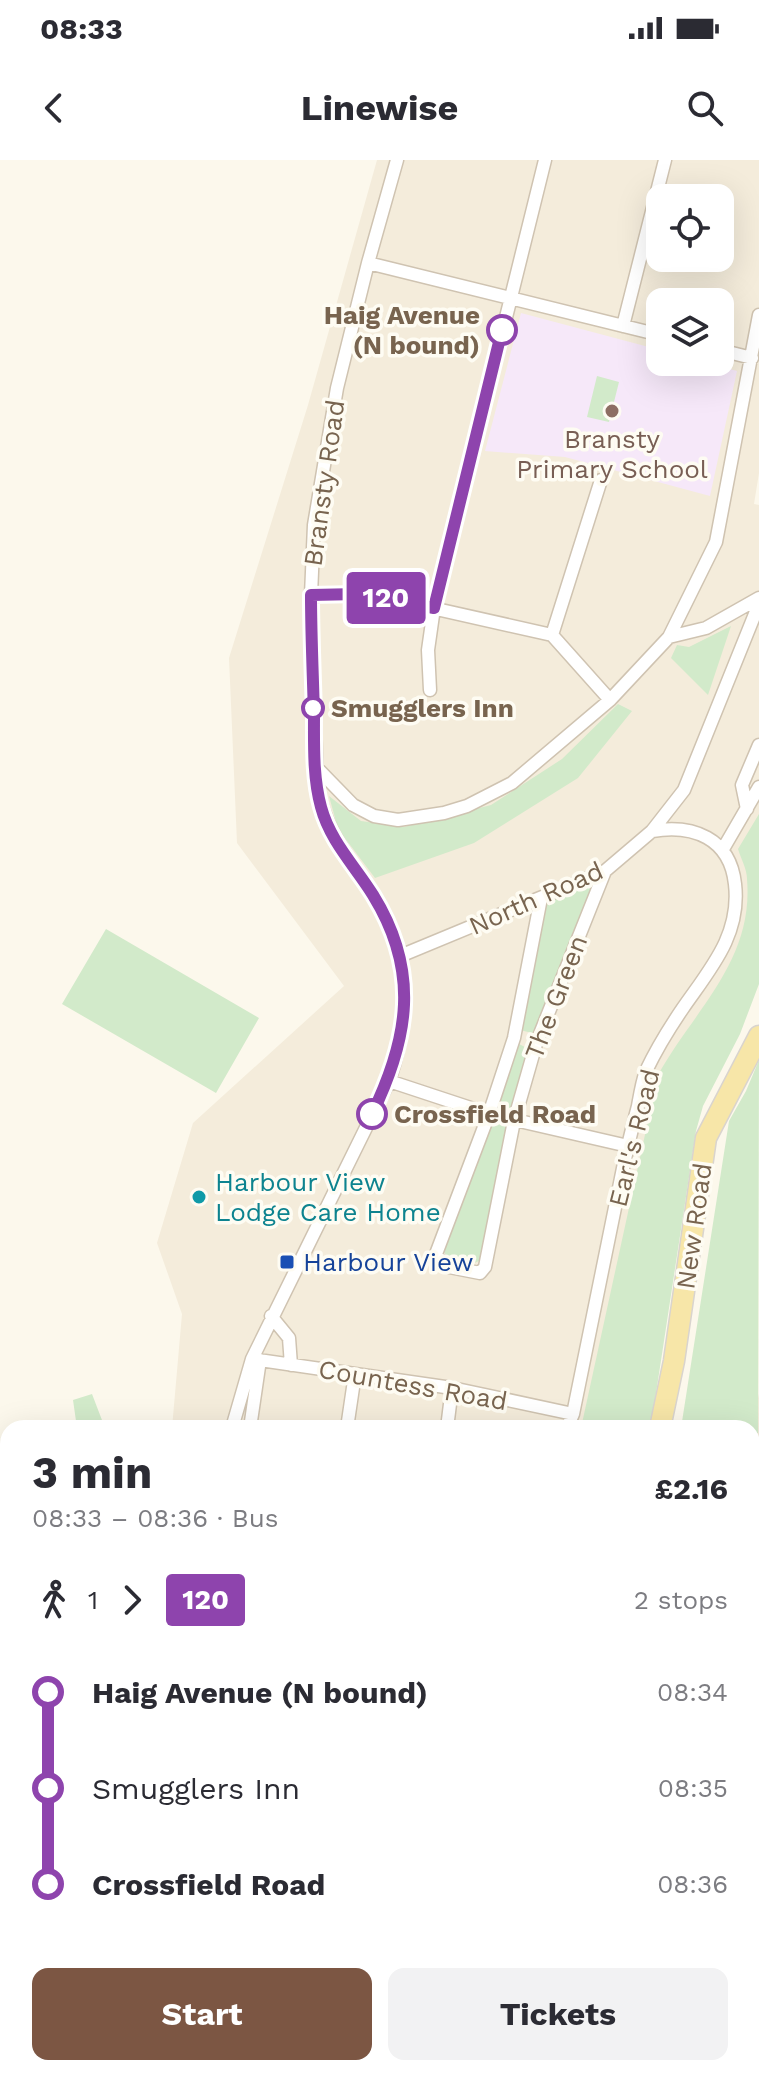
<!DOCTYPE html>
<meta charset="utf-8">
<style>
body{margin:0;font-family:"Work Sans",sans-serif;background:#f2f2f3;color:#2b2b33;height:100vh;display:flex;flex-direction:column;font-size:30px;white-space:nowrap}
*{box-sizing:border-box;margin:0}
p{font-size:26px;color:#7c7c81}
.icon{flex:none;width:44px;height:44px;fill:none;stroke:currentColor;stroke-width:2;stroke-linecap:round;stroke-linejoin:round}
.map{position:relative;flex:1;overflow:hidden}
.details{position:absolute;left:0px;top:1260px;width:760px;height:656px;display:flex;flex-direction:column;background:#fff;border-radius:24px 24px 0 0;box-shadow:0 8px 32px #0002}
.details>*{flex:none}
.badge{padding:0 16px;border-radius:6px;font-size:28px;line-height:52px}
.tools{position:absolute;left:646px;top:24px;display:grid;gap:16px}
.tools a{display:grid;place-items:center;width:88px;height:88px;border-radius:16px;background:#fff;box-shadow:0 8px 32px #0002;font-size:40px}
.map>.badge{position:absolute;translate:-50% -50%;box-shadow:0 0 0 4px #fff}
.legs{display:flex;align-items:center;gap:12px;height:88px;padding:0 32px;font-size:26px}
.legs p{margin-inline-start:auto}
.overview{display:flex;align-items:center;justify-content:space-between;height:136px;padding:0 32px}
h1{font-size:44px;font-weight:700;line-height:60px}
.button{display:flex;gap:16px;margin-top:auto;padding:16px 32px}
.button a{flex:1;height:92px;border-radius:16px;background:#7c5643;color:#fff;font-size:32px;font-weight:700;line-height:92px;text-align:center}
.button a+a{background:#f2f2f3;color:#2b2b33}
ul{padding:0 32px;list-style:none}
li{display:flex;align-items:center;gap:28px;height:96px;font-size:30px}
li i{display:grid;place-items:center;width:12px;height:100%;margin:0 10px;background:currentColor}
li i::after{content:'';width:20px;height:20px;margin:-10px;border:6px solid;border-radius:50%;background:#fff}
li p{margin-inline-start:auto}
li:first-child i{background:linear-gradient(#0000 50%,currentColor 0)}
li:last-child i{background:linear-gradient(currentColor 50%,#0000 0)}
.status{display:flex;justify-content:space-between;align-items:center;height:56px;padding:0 40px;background:#fff;direction:ltr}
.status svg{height:22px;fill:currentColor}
header{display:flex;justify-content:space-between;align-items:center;height:104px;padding:0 32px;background:#fff;font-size:36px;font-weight:700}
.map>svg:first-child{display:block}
.residential{fill:#f4ecdb;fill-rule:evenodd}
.education{fill:#f6e8f9}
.green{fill:#d2eaca}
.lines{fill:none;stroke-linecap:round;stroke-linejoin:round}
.minor-casing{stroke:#cfc3b1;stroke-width:15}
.primary-casing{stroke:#d9d4ce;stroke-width:23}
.minor{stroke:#fff;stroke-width:12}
.primary{stroke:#f7e6a8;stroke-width:20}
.rail{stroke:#bea9c7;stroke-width:4;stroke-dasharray:12 8;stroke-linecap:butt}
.line-1-casing{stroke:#fff;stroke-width:18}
.line-1{stroke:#8e44ad;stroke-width:12}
.stop-1-dot{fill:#fff;stroke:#8e44ad;stroke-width:4}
.education-dot{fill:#8d6e63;stroke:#fefcf3;stroke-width:3}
.culture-dot{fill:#0f9aa8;stroke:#fefcf3;stroke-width:3}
.transit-dot{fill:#1a4fb4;stroke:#fefcf3;stroke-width:3}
.labels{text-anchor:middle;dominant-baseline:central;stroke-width:7;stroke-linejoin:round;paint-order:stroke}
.stop-label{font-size:26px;font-weight:bold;fill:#78644f;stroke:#fefcf3;text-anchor:start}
.education-label{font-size:26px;fill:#785e54;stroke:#fefcf3}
.street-label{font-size:26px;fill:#78644f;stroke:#fefcf3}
.culture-label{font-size:26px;fill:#0d838f;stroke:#fefcf3;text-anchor:start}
.transit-label{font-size:26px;fill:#164399;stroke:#fefcf3;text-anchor:start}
</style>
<div class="status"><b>08:33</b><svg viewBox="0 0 49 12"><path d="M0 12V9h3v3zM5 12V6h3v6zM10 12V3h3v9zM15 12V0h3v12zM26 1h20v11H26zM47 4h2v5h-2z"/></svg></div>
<header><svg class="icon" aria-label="back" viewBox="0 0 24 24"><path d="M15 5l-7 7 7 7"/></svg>Linewise<svg class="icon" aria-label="search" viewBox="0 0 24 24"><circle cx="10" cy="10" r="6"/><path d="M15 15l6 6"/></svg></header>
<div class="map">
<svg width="759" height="1916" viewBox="0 0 759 1916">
<rect width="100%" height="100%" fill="#fcf8ec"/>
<path class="residential" d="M377,0H759V313L754,344L759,345V710L752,793L596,1268H172L182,1154L157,1083L193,963L344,826L237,683L229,498L308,245ZM660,38H720V98H660ZM660,142H720V202H660Z
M759,1234V1467L752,1472L751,1268Z
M118,1908H694L695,1916H114Z"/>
<path class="education" d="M521,153L660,190V202H705L737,211L710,336L565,297L485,291Z
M196,1908H392L386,1916H192Z"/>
<path class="green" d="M597,216L619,222L609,262L587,257Z
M731,466L708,535L671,498L677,485L689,487Z
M618,544L632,551L578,618L474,683L375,718L338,669L329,636L361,661L404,667L491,645L562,599Z
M759,654V824L740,874L703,946L696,971L653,1253L647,1268H581L658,915C694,850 754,801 747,719C747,709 741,699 738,689Z
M596,720L536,874L520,870L544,742Z
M106,769L259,858L216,933L62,844Z
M519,884L529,889L512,953L498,950L516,887Z
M759,900L758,1273H752V1268H681L729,961L746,931Z
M493,962L508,966L481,1100L470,1105L447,1099L443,1088Z
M92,1234L105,1268H77L73,1240Z"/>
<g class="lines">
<defs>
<path id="minor" d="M368,103L660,175
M623,166L665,0
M720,190L752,198
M311,435L358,434L392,439L552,475L610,540
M552,475L601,320
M669,477L706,468L759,438
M430,530L428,490L434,448L545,0
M315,606L353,645L374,656L398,660L444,653L467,646L512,623L610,540L669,477L716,382L759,155
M747,649L742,625L759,585
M723,689L759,627
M541,738L514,878L489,954L436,1094L444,1106L480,1113L485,1107L514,961L536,884L605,711
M400,796L605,711L652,671L684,630L759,444
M389,921L489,954L628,986
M271,1156L289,1178L291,1205
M252,1199L452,1228L573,1254
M232,1268L252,1199L389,921C411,857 410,794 374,736C349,696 327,675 317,627L311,435L314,365L337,228L368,103L397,0
M250,1268L260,1200
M347,1268L355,1214
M447,1268L452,1228
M567,1268L573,1254C589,1177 604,1100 620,1023C625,997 631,972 638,946C640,935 642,922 646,911C656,890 670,867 683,848C710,809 741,775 735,724C730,678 693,664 652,671
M752,1396L759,1390
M0,1796L8,1802
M413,1908L425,1916
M131,1916L136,1908"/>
<path id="primary" d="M660,1268L674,1201L706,978L759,876
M37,1908L40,1916"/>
</defs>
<use href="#minor" class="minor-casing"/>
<use href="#primary" class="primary-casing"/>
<use href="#minor" class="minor"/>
<use href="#primary" class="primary"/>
<path class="rail" d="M0,1394L8,1408
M0,1456L8,1481"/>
</g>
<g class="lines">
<defs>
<path id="line-1" d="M372,954C409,878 420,811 373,735C355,706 330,681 321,647C313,618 314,586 314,556C313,516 311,475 311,435L358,434L434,448L502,170"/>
</defs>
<use href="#line-1" class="line-1-casing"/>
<use href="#line-1" class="line-1"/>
</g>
<g class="stop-1-dot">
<circle cx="502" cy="170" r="14"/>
<circle cx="313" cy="548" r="10"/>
<circle cx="372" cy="954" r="14"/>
</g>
<circle class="education-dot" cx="612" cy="251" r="8"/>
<circle class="culture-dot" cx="199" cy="1037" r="8"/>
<rect class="transit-dot" x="279" y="1094" width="16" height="16" rx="4"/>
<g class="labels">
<g class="stop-label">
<text x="480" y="155" text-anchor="end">Haig Avenue<tspan x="480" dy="30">(N bound)</tspan></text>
<text x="331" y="548">Smugglers Inn</text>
<text x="394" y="954">Crossfield Road</text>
</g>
<g class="education-label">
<text x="612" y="279">Bransty<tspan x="612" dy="30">Primary School</tspan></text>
</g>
<g class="street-label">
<text transform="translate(324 323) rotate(-82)">Bransty Road</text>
<text transform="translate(536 738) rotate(-24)">North Road</text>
<text transform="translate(556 837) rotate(-69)">The Green</text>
<text transform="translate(634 978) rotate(-76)">Earl's Road</text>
<text transform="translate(694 1066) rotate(-82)">New Road</text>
<text transform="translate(413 1225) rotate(10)">Countess Road</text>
</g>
<g class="culture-label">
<text x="215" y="1022">Harbour View<tspan x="215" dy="30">Lodge Care Home</tspan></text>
</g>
<g class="transit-label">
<text x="303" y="1102">Harbour View</text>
</g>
</g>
</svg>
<div class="tools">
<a><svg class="icon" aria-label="locate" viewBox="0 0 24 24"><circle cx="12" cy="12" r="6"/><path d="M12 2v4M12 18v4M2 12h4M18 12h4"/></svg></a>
<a><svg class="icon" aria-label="layers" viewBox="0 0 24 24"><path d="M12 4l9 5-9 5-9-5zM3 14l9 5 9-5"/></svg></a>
</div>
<b class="badge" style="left:386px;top:438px;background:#8e44ad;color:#fff">120</b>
<section class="details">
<div class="overview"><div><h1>3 min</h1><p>08:33 – 08:36 · Bus</p></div><b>£2.16</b></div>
<div class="legs"><svg class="icon" aria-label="walk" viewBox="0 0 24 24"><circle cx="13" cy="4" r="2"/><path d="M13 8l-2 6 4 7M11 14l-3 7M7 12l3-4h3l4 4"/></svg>1<svg class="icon" aria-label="forward" viewBox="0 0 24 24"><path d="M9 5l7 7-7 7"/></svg><b class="badge" style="background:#8e44ad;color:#fff">120</b><p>2 stops</p></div>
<ul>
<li><i style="color:#8e44ad"></i><b>Haig Avenue (N bound)</b><p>08:34</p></li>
<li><i style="color:#8e44ad"></i><span>Smugglers Inn</span><p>08:35</p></li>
<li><i style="color:#8e44ad"></i><b>Crossfield Road</b><p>08:36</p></li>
</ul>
<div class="button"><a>Start</a><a>Tickets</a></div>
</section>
</div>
